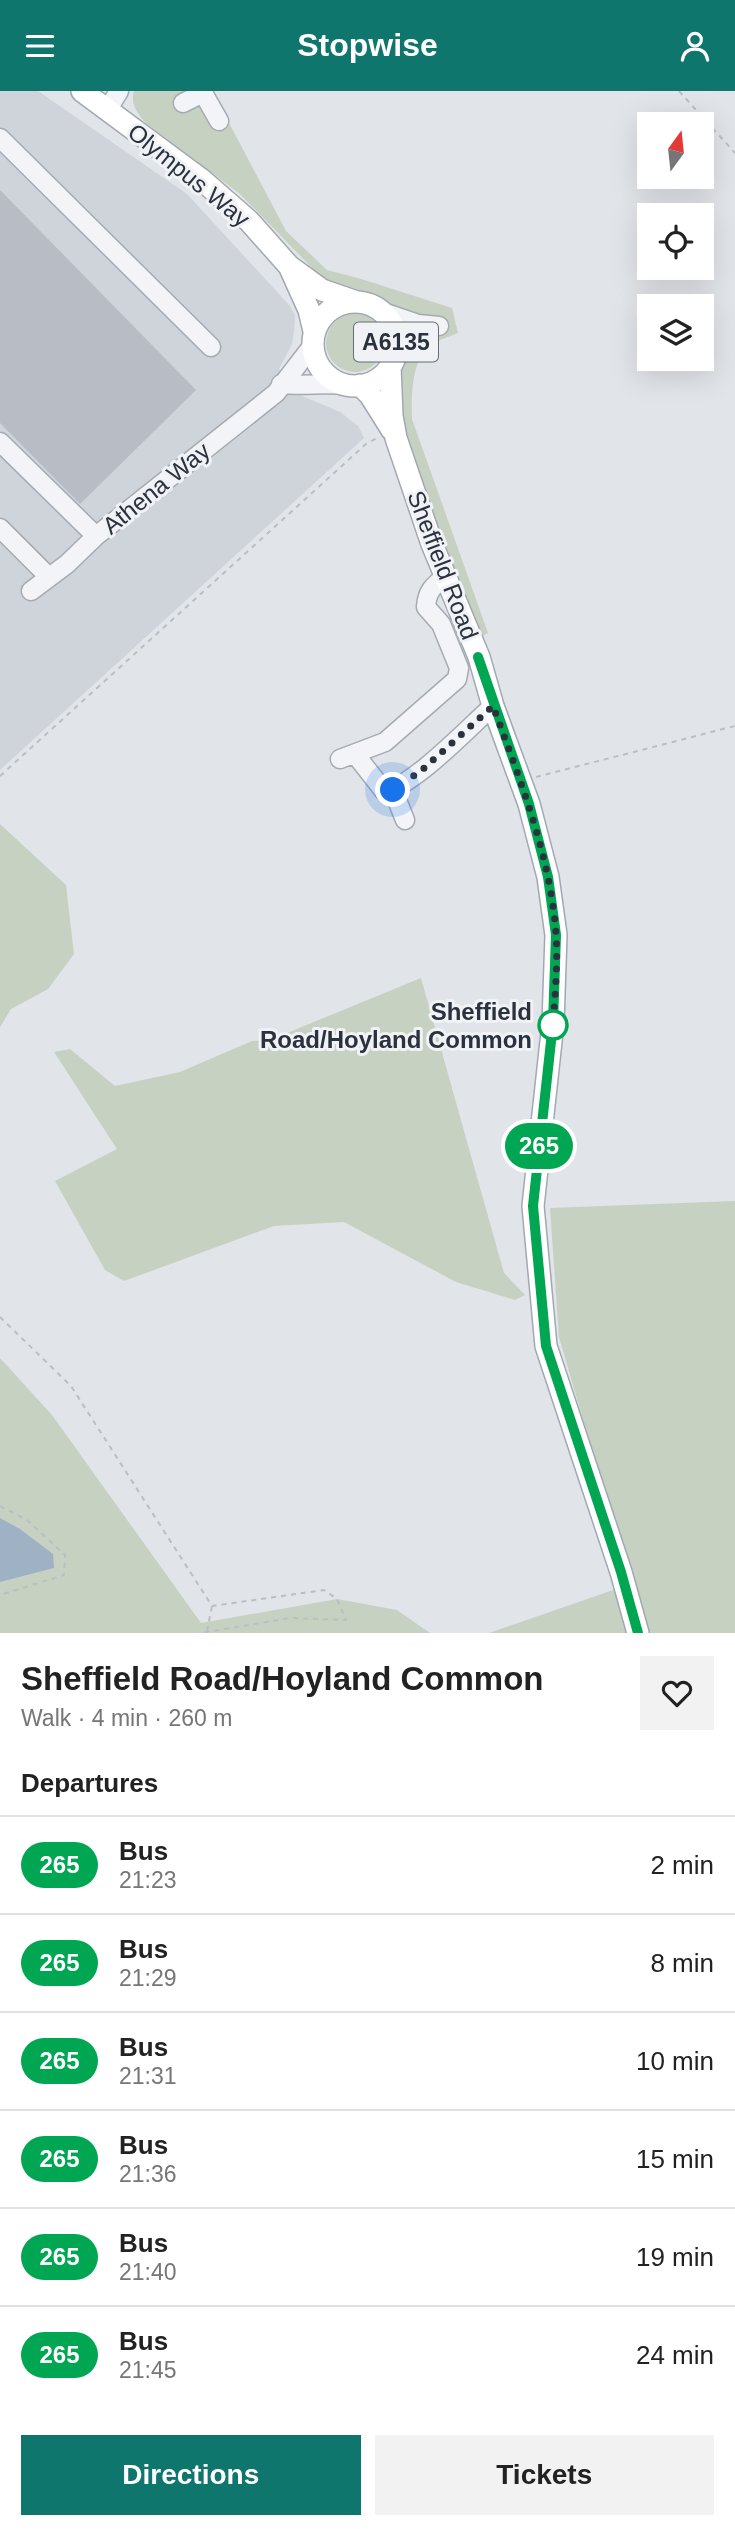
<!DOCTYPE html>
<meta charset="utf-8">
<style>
body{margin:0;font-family:Helvetica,sans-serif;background:#f2f2f2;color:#222;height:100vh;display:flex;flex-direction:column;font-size:26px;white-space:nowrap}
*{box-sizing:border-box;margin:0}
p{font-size:23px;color:#767676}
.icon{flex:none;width:38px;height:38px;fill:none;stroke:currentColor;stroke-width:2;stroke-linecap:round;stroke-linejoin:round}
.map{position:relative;height:1542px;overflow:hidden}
.details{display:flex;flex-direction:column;background:#fff;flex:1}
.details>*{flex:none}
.badge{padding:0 14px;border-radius:23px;font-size:24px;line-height:46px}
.needle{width:46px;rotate:15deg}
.controls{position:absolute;left:637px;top:21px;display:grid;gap:14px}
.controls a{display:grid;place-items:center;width:77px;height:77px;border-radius:0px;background:#fff;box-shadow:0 7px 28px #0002;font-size:35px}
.you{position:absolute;width:35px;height:35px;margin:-18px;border:5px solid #fff;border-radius:50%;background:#1a73e8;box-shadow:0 0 0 10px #1a73e833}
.map>.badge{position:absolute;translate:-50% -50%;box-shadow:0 0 0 4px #fff}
h2{padding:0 21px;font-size:26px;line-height:63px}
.round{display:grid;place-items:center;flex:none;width:74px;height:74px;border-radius:0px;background:#f2f2f2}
.headline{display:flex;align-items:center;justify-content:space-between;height:119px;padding:0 21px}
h1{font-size:33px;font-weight:700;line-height:52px}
.cta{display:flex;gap:14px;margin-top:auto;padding:14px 21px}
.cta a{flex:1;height:80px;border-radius:0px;background:#0f766e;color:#fff;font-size:28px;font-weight:700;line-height:80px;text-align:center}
.cta a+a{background:#f2f2f2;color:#222}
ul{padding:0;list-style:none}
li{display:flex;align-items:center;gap:21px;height:98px;padding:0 21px;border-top:2px solid #e0e0e0}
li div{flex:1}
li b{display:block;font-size:26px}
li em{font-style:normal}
li .badge{min-width:77px;font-weight:700;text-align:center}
header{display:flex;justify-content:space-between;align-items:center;height:91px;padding:0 21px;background:#0f766e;color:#fff;font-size:32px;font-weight:700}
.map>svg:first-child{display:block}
.built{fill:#cfd3da}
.green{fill:#c6d1c2}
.water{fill:#9fb2c5}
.building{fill:#b8bdc5}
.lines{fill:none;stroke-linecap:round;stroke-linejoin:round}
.minor-casing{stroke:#a6abb2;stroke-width:21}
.major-casing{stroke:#a1a8b3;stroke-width:24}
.path{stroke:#bbbec3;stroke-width:2;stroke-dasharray:5 5;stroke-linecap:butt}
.minor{stroke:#f3f4f7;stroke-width:18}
.major{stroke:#fff;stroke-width:21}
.line-casing{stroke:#fff;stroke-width:16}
.line{stroke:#00a651;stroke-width:10}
.walk{stroke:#2a323e;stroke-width:7;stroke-dasharray:0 12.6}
.stop-dot{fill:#fff;stroke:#00a651;stroke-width:3.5}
.labels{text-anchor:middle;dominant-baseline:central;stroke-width:6;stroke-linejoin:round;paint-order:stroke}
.shield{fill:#f0f2f6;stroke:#656c75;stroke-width:2}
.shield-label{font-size:23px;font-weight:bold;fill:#2a323e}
.street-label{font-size:24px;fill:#2a323e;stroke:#f0f2f6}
.stop-label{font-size:24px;font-weight:bold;fill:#2a323e;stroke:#f0f2f6;text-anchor:end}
</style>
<header><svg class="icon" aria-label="menu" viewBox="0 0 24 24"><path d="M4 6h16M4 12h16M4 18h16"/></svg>Stopwise<svg class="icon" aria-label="person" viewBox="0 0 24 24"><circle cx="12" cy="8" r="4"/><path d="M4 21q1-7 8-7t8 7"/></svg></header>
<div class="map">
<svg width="735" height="1542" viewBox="0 0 735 1542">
<rect width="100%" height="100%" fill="#e1e4e8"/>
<path class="built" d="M0,0H38L187,103L290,215L295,224L294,240L292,253L279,278L295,302L340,321L358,335L364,347L0,679Z"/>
<path class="green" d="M134,0H191L198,12L228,30L286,140L327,179L358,187L452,217L458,242L425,255C412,280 411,301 412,328L488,542L478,547L398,340V284L401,271L406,261L431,243L444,241L442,227L413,223L393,217L383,209L342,200L316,181L240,103L147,33C138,23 130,14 134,0Z
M326 252a29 29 0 1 1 58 0a29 29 0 1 1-58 0Z
M0,733L66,794L74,863L48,898L11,918L0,936Z
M421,887L504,1182L525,1204L515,1209L456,1191L344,1131L274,1135L124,1190L105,1179L55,1090L117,1058L54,961L70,958L115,995L180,981L252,950L270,949Z
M735,1110V1542H645L559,1246L550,1117Z
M0,1267L52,1324L201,1532L337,1508L397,1519L430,1542H0Z
M616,1498L627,1542H489Z"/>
<path class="water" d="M0,1427L20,1438L53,1463L54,1477L0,1491Z"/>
<path class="building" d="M0,99L196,299L80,413L0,332Z"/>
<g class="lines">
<defs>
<path id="minor" d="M202,0L219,30
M183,12L203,2
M108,18L119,0
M0,47L211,256
M383,221L418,233L439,235
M395,264L412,247L431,235
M281,293C303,295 324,292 346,294
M0,351L96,445
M0,437L49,486
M31,500L67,473L96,445L276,302L313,254
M355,663L384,700C412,697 470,635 493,615
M340,668L385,651L457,588L459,577L441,533L426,516C427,500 433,495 446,485
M393,699L405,729"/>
<path id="major" d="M82,0L202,89L249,130L289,175L322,199L357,211
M290,177L309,219L314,240
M313 253a42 42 0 1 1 84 0a42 42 0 1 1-84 0Z
M390,275L392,325L396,347L432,453L479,566L493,615L529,713L548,786L556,844L553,932L533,1115L546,1255L621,1481L638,1542
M360,294L370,304L392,339"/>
</defs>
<use href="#minor" class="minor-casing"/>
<use href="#major" class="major-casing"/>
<path class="path" d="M679,0L735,62
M0,685L366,353L377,347
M536,686L735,635
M0,1226L71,1295L212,1515L324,1499L337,1508L346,1529L290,1527L201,1542
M0,1415L27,1429L65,1464L64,1484L0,1504
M207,1540L212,1515"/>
<use href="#minor" class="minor"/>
<use href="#major" class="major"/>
</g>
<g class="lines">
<defs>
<path id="line" d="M478,566L529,713L548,786L556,844L553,932L533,1115L546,1255L621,1481L638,1542"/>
</defs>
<use href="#line" class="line-casing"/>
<use href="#line" class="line"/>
<path class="walk" d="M393,699L422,679L493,615C520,689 550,763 556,842C558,872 555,904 553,934"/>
</g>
<circle class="stop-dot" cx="553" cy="934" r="14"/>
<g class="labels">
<rect class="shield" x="354" y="231.5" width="84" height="39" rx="5"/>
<g class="shield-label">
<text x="396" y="251">A6135</text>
</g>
<g class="street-label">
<text transform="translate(189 84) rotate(39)">Olympus Way</text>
<text transform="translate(156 397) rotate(-39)">Athena Way</text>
<text transform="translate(443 474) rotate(69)">Sheffield Road</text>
</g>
<g class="stop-label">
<text x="532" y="920">Sheffield<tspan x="532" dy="28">Road/Hoyland Common</tspan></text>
</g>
</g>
</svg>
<div class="controls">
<a><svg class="needle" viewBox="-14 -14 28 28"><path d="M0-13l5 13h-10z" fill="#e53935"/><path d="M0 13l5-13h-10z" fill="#767676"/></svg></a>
<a><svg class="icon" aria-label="locate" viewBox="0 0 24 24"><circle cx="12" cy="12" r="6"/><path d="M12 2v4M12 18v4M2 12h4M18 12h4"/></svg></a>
<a><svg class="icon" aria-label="layers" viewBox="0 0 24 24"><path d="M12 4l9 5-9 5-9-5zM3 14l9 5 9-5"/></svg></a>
</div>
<div class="you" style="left:393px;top:699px"></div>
<b class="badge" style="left:539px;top:1055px;background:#00a651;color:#fff">265</b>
</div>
<section class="details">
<div class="headline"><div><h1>Sheffield Road/Hoyland Common</h1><p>Walk · 4 min · 260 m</p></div><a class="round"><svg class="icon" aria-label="heart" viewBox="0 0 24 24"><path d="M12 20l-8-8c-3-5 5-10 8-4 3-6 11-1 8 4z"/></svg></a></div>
<h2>Departures</h2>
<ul>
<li><span class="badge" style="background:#00a651;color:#fff">265</span><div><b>Bus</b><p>21:23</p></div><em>2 min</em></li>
<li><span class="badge" style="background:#00a651;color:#fff">265</span><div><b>Bus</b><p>21:29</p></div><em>8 min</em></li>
<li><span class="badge" style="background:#00a651;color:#fff">265</span><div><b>Bus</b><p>21:31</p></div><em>10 min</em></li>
<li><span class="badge" style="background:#00a651;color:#fff">265</span><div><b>Bus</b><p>21:36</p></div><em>15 min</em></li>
<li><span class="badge" style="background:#00a651;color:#fff">265</span><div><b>Bus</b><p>21:40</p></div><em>19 min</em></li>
<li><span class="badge" style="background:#00a651;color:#fff">265</span><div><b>Bus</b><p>21:45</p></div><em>24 min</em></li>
</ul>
<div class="cta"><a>Directions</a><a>Tickets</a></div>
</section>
